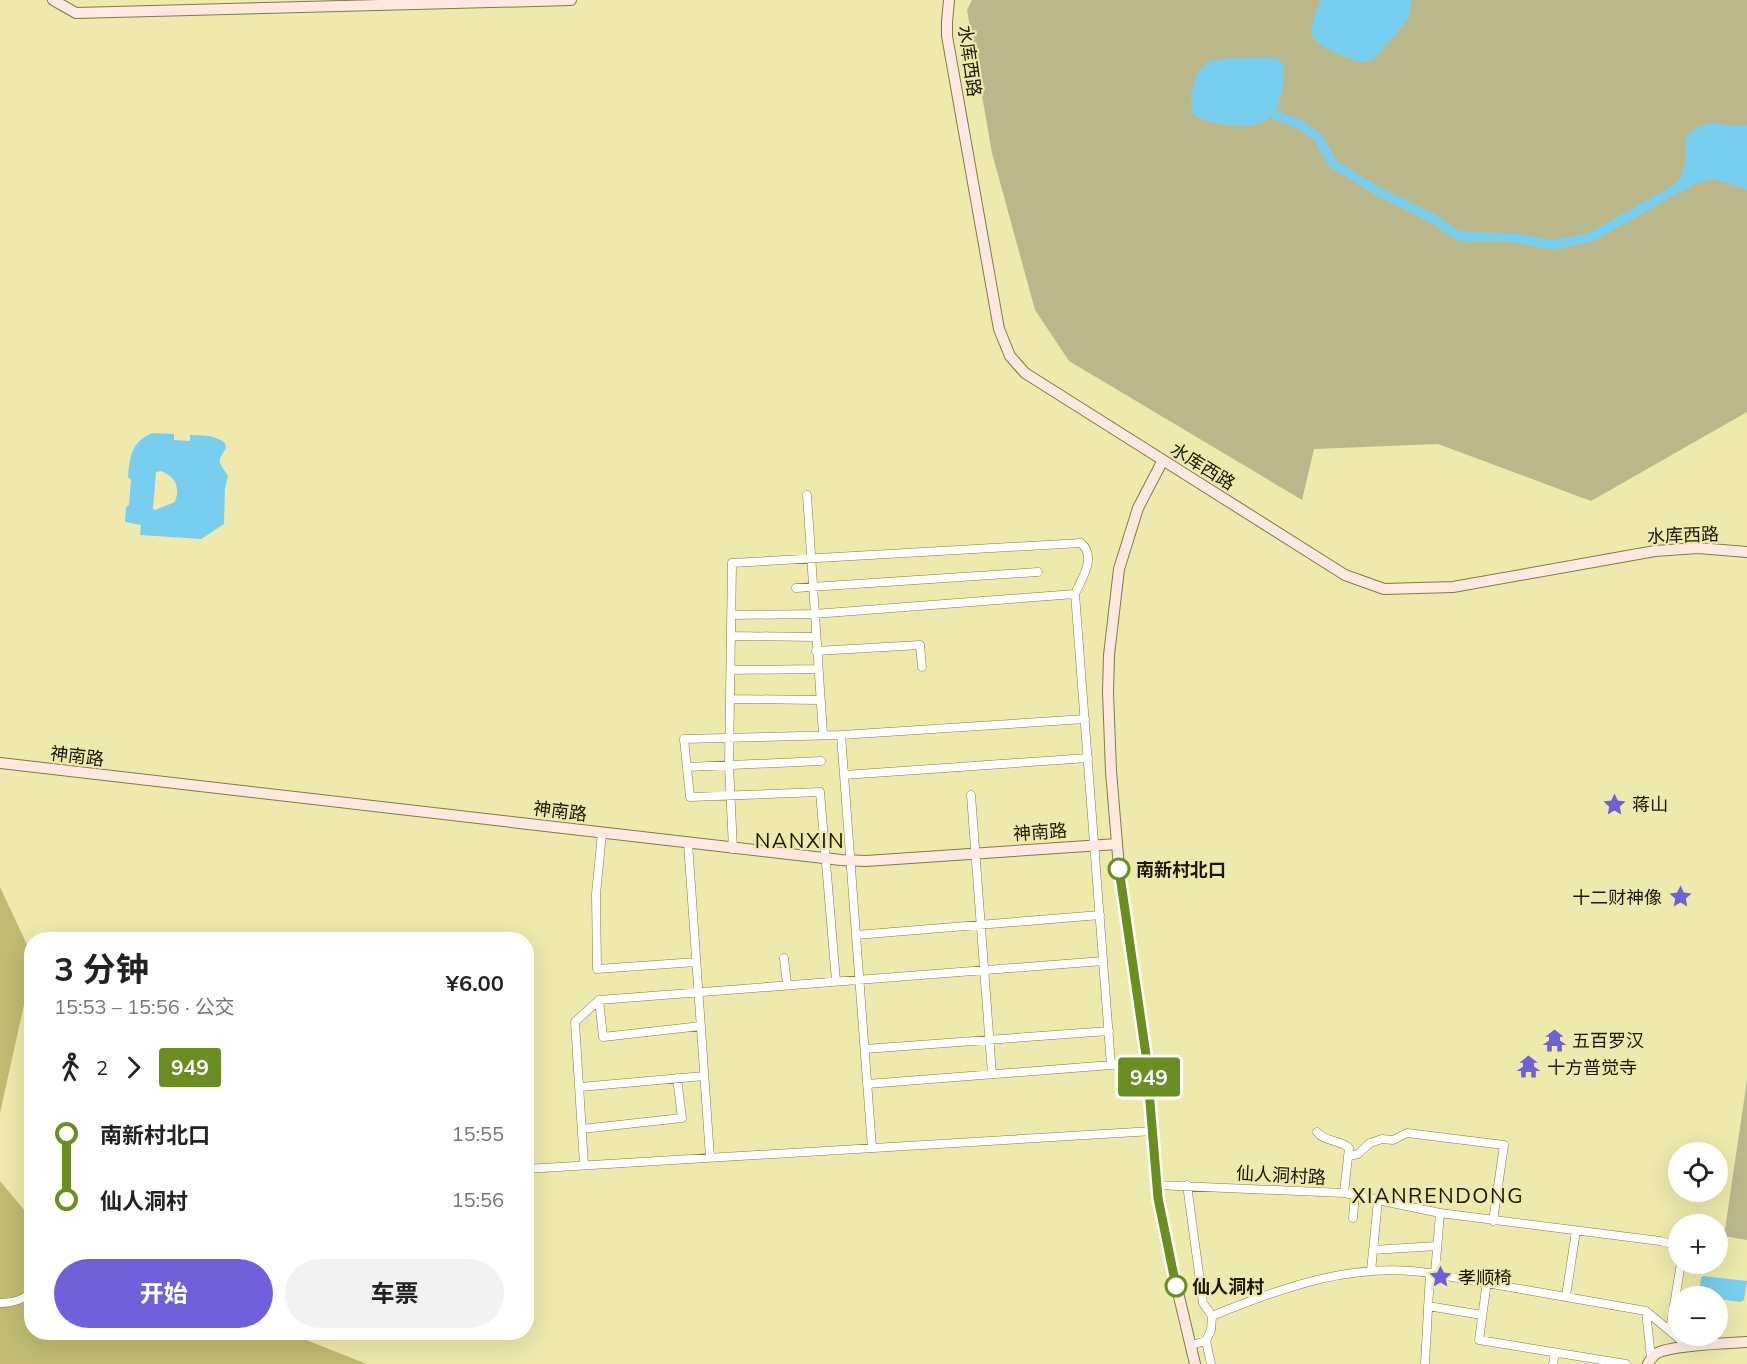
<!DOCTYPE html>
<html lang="zh">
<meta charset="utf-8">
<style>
body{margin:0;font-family:Mulish,"Noto Sans SC",sans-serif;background:#f2f2f2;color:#222;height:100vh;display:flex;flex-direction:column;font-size:22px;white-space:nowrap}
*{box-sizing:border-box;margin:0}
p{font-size:20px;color:#767676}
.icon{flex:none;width:33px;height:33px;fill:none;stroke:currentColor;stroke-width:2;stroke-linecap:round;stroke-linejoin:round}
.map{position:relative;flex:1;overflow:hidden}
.details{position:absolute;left:24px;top:932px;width:510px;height:408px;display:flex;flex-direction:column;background:#fff;border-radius:24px;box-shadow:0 6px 24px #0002}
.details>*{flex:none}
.badge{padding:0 12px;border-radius:4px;font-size:21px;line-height:39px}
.controls{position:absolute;left:1668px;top:1142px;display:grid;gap:12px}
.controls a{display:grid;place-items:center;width:60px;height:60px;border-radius:50%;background:#fff;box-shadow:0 6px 24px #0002;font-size:30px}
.map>.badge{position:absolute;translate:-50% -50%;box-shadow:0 0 0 3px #fff}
.legs{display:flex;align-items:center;gap:9px;height:66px;padding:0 30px;font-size:20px}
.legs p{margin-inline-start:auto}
.headline{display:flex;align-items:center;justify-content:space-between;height:102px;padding:0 30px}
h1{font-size:33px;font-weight:700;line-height:45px}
.button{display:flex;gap:12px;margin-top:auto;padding:12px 30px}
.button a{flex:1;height:69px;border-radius:36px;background:#6f5fd9;color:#fff;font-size:24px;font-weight:700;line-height:69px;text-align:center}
.button a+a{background:#f2f2f2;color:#222}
ul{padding:0 30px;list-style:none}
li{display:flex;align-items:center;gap:21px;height:66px;font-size:22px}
li i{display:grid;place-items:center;width:9px;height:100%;margin:0 8px;background:currentColor}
li i::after{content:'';width:15px;height:15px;margin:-8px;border:4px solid;border-radius:50%;background:#fff}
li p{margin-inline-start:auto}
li:first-child i{background:linear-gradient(#0000 50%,currentColor 0)}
li:last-child i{background:linear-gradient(currentColor 50%,#0000 0)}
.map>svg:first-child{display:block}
.green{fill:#bab88b}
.forest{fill:#c0bb71}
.water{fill:#78ceef;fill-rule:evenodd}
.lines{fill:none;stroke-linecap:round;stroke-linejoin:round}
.canal{stroke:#78ceef;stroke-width:9}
.street-casing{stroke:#807c43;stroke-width:9}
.secondary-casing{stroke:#807c43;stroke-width:12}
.street{stroke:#fff;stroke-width:8}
.secondary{stroke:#fde9e0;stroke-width:10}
.line-1-casing{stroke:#fff;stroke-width:14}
.line-1{stroke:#6b8e23;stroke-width:9}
.stop-1-dot{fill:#fff;stroke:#6b8e23;stroke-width:3}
.labels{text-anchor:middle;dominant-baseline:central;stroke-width:4.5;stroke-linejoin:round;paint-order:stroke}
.street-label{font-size:18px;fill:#191702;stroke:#eeeaad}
.poi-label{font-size:18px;fill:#191702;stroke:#eeeaad;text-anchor:start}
.stop-label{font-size:18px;font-weight:bold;fill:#191702;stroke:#eeeaad;text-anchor:start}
.quarter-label{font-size:21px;letter-spacing:1.5px;fill:#191702;stroke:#eeeaad}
</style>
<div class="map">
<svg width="1747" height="1364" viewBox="0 0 1747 1364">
<rect width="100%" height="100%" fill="#eeeaad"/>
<path class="green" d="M972,0H1747V412L1591,501L1438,444L1314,449L1302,500L1069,361L1035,310L992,153L967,10Z
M1747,1080V1240L1724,1236Z"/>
<path class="forest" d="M0,887L31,953V973L0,1113Z
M0,1181L31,1218L32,1332H309L306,1340L367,1364H0Z"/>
<path class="water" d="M1321,0H1411L1410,14L1406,22L1374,59L1362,63C1350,59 1311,46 1311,32C1311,22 1317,9 1321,0Z
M1277,58L1284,67C1284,107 1271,133 1227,125C1213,123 1203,121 1192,113C1189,98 1193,69 1210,62C1224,56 1261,58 1277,58Z
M1711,123L1738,126L1747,125V190L1714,179L1695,184L1681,193L1673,186C1701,160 1665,133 1711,123Z
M152,433L174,434V440L190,441V435C203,435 215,435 225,443L226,448C216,464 219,461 228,476L225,488L224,524L201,539L140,535L141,525L125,522L126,507L129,505L131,480L128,477C130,457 131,442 152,433ZM161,471C176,477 180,487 175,502L155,510L153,509L156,472Z
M1703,1276L1747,1281L1744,1300L1740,1302L1718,1299V1296H1701L1699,1292L1701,1278Z"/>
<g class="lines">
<path class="canal" d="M1274,114L1302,126L1318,137L1333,164L1379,192L1432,218L1458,236L1515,238L1553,245L1591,237L1676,189"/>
<defs>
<path id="street" d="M807,495L823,734
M796,588L1038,572
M732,615L814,614L1075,594
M732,636L815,637
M816,651L920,645L922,667
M731,670L818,669
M730,699L820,700
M841,735L872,1148
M687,767L821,761
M844,775L1088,758
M971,795L992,1074
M602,833L596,894L597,969L696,962
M688,843L710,1157
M733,849L729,765L732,563L1081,543C1097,557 1082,578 1075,594L1111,1065L867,1084
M856,935L1100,915
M784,958L787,985
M836,981L820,792L690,797L684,739L841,735L1085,719
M599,1000L603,1037L701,1026
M865,1049L1109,1031
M1111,1065L1147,1062
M580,1087L704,1076
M582,1129L682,1118L677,1078
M1317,1132C1324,1142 1339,1139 1349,1148L1344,1193
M1349,1156L1358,1154L1370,1143L1382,1139L1393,1140L1407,1133L1504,1145L1493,1221
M584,1165L575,1022L599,1000L1103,961
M526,1169L1153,1131
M1156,1185L1344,1193L1440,1213L1435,1274L1646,1311L1651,1358
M1187,1185L1203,1303L1212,1316
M1440,1213L1660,1241L1676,1245L1678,1247
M1353,1218L1355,1195
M1373,1250L1437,1246
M1371,1271L1378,1200
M1487,1281L1479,1340L1626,1364
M1566,1296L1576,1231
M0,1303C11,1303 25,1300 32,1290
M1428,1306L1482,1315
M1646,1311L1689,1347
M1669,1328L1671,1324L1681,1263
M1206,1341L1211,1330L1212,1316C1283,1287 1358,1260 1435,1274
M1191,1345L1206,1341L1211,1364
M1425,1364L1430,1273
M1553,1364L1555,1353"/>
<path id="secondary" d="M53,0L76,13L571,0
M949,0L947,22V36L999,329L1010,356L1025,373L1345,575L1384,589L1453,587L1655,551L1698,548L1747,552
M1163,460L1138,508L1119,569L1109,655L1108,692L1111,771L1119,868L1147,1062L1158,1198L1166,1242L1195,1364
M0,763L841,860L866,861L1117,844
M1648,1364C1650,1360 1653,1356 1657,1353C1673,1345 1727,1343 1747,1342"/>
</defs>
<use href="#street" class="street-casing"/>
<use href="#secondary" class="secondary-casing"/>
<use href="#street" class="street"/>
<use href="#secondary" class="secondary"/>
</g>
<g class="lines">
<defs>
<path id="line-1" d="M1119,869L1146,1055L1158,1198L1176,1286"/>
</defs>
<use href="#line-1" class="line-1-casing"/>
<use href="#line-1" class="line-1"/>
</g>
<defs>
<symbol id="sight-bare" viewBox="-9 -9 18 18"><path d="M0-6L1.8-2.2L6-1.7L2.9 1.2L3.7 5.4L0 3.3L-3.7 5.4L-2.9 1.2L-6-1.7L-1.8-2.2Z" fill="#6f5fd9" stroke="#eeeaad" stroke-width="2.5" paint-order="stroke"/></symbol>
<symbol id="temple-bare" viewBox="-9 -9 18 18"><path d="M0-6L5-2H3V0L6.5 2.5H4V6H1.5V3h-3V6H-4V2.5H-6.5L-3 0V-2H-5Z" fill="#6f5fd9" stroke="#eeeaad" stroke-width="2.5" paint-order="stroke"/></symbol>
</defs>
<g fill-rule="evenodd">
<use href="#sight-bare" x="1598" y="788" width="33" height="33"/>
<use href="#sight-bare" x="1664" y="880" width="33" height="33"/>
<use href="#temple-bare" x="1538" y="1024" width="33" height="33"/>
<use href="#temple-bare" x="1512" y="1050" width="33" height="33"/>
<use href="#sight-bare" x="1424" y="1260" width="33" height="33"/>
</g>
<g class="stop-1-dot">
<circle cx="1119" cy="869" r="10"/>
<circle cx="1176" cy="1286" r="10"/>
</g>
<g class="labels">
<g class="street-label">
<text transform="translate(970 61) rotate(82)">水库西路</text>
<text transform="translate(1203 466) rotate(32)">水库西路</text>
<text transform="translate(1683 535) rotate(-2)">水库西路</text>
<text transform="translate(77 756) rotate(7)">神南路</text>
<text transform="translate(560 811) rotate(7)">神南路</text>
<text transform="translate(1040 832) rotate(-4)">神南路</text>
<text transform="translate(1281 1175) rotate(3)">仙人洞村路</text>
</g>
<g class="poi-label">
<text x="1632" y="804">蒋山</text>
<text x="1662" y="897" text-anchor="end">十二财神像</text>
<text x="1572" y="1040">五百罗汉</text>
<text x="1547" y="1067">十方普觉寺</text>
<text x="1458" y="1277">孝顺椅</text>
</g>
<g class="stop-label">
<text x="1136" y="869">南新村北口</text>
<text x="1192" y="1286">仙人洞村</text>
</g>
<g class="quarter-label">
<text x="800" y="840">NANXIN</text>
<text x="1438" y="1195">XIANRENDONG</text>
</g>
</g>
</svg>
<div class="controls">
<a><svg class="icon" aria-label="locate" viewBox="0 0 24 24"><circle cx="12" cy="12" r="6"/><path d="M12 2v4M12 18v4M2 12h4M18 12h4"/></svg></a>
<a>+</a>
<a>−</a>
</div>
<b class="badge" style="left:1149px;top:1077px;background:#6b8e23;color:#fff">949</b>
<section class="details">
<div class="headline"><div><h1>3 分钟</h1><p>15:53 – 15:56 · 公交</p></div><b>¥6.00</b></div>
<div class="legs"><svg class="icon" aria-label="walk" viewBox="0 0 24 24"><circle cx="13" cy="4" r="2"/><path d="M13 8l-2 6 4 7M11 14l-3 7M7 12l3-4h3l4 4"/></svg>2<svg class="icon" aria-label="forward" viewBox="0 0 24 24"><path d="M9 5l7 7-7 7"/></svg><b class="badge" style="background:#6b8e23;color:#fff">949</b></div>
<ul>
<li><i style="color:#6b8e23"></i><b>南新村北口</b><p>15:55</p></li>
<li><i style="color:#6b8e23"></i><b>仙人洞村</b><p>15:56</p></li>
</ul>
<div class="button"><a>开始</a><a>车票</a></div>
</section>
</div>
